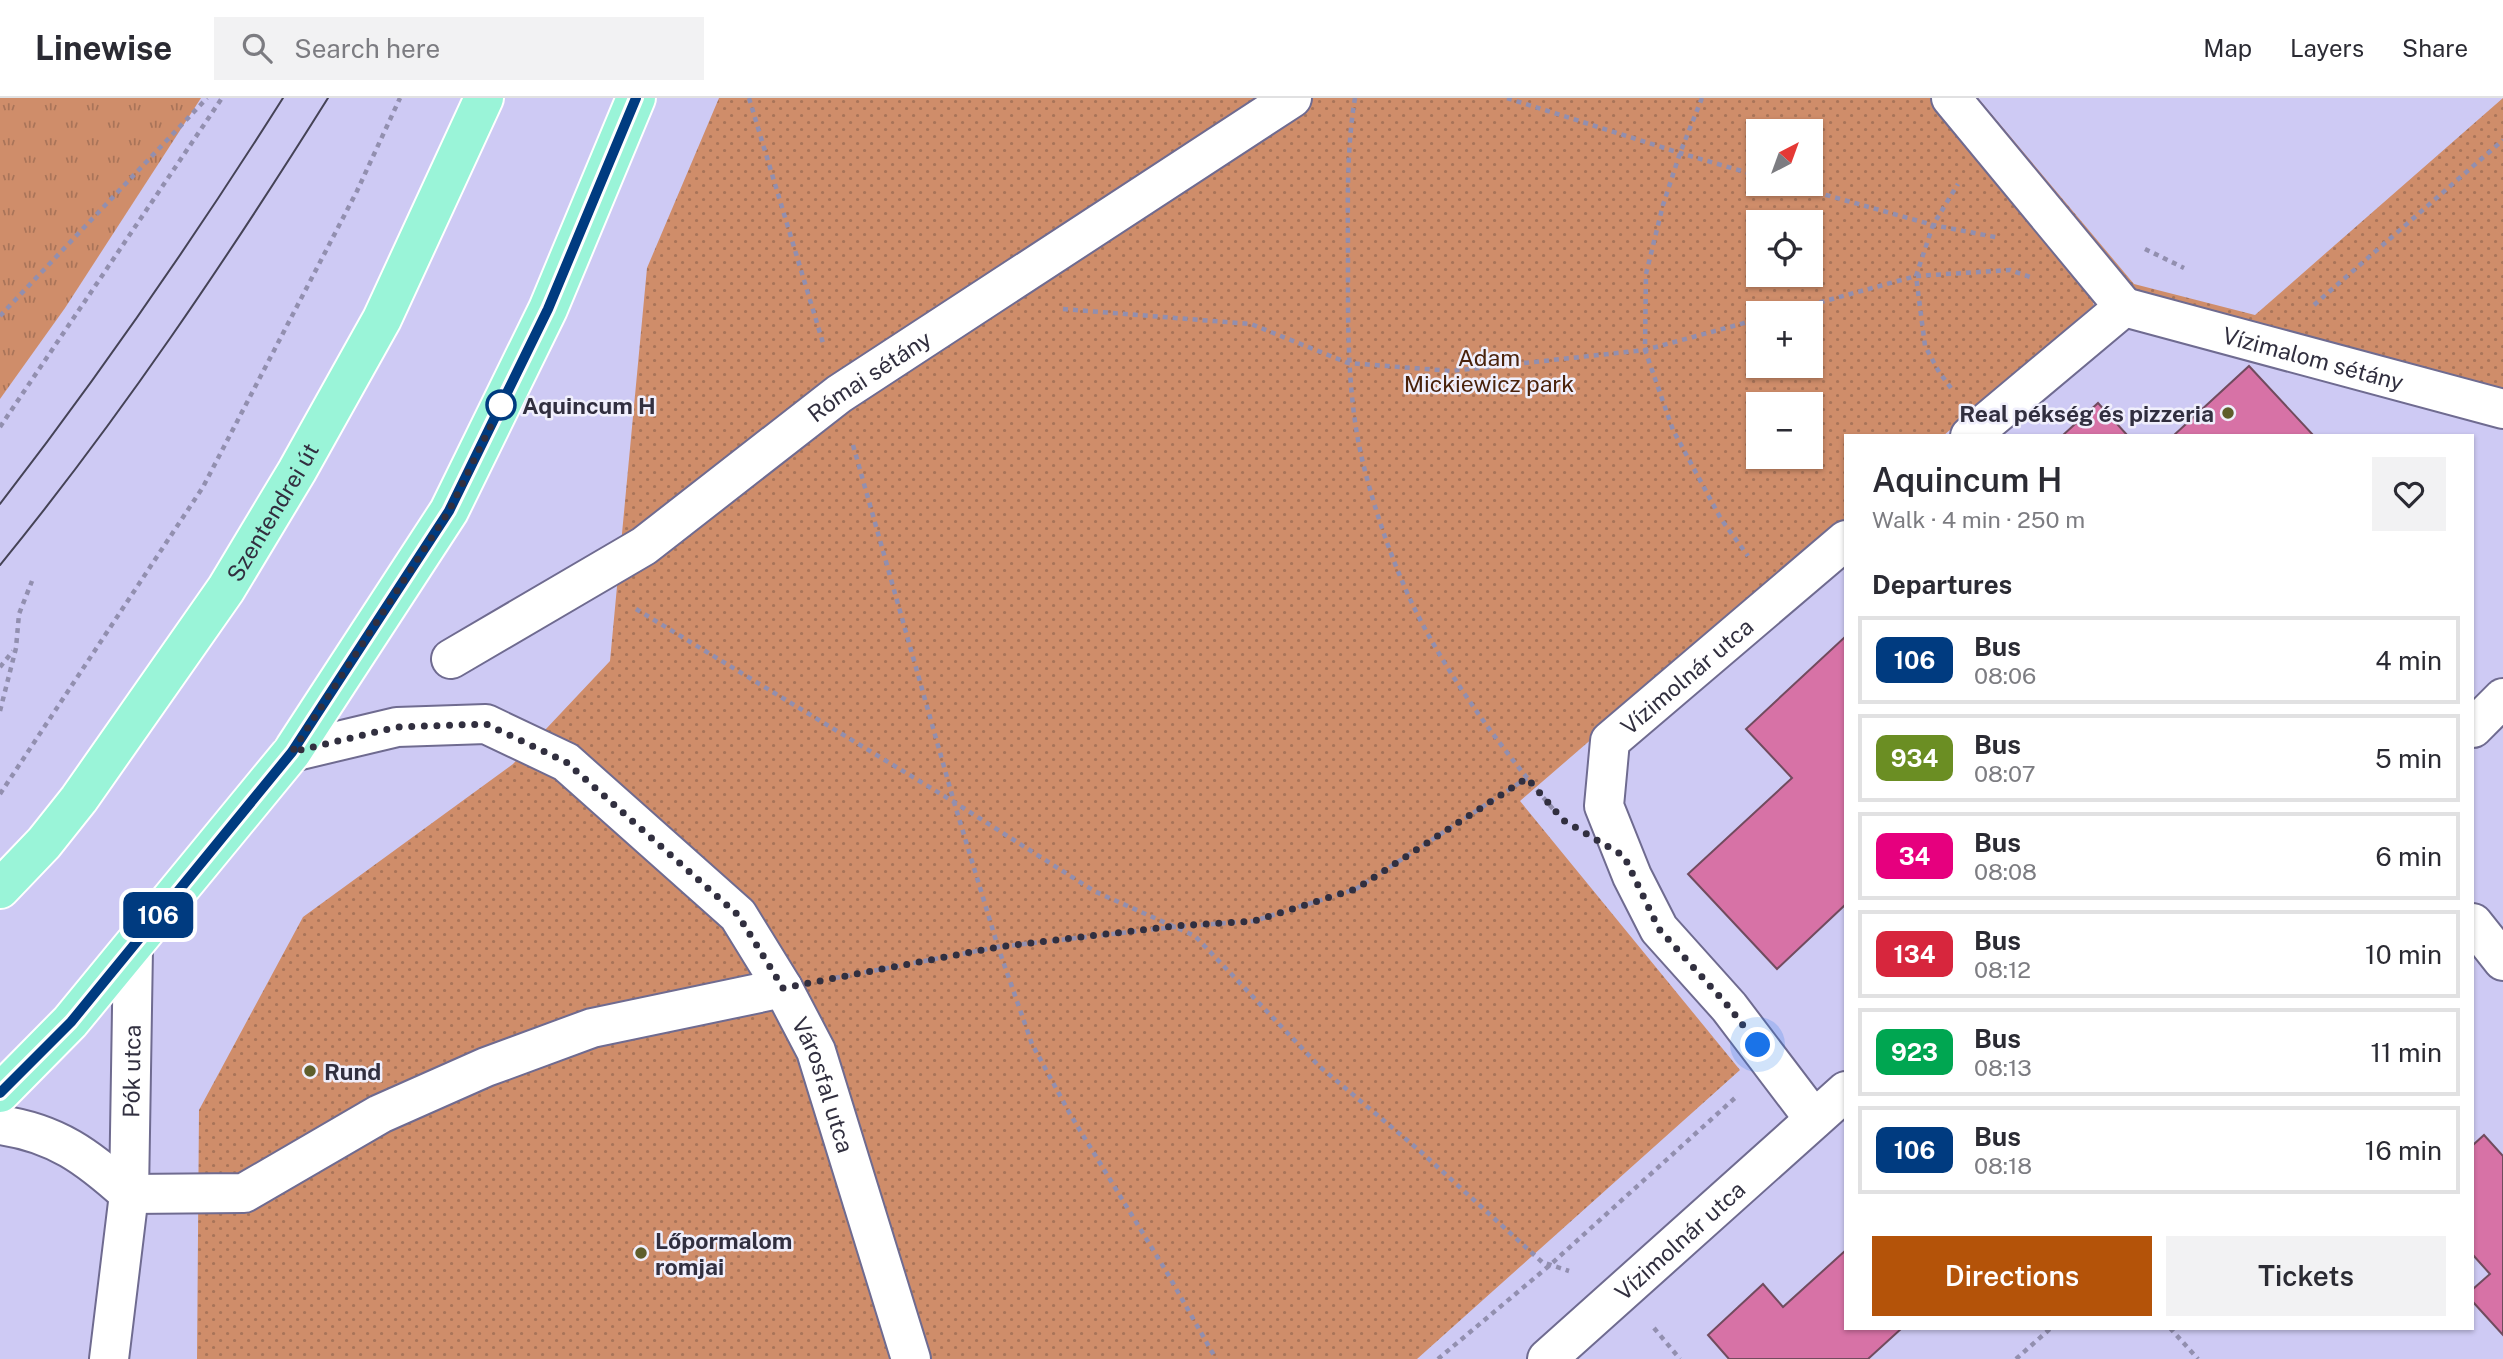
<!DOCTYPE html>
<meta charset="utf-8">
<style>
body{margin:0;font-family:"Public Sans",sans-serif;background:#f2f2f3;color:#2b2b33;height:100vh;display:flex;flex-direction:column;font-size:26px;white-space:nowrap}
*{box-sizing:border-box;margin:0}
p{font-size:23px;color:#7c7c81}
.icon{flex:none;width:38px;height:38px;fill:none;stroke:currentColor;stroke-width:2;stroke-linecap:round;stroke-linejoin:round}
.map{position:relative;flex:1;overflow:hidden}
.drawer{position:absolute;left:1844px;top:336px;width:630px;height:896px;display:flex;flex-direction:column;background:#fff;border-radius:0px;box-shadow:0 2px 5px #0004}
.drawer>*{flex:none}
.badge{padding:0 14px;border-radius:10px;font-size:24px;line-height:46px}
.needle{width:46px;rotate:41deg}
.buttons{position:absolute;left:1746px;top:21px;display:grid;gap:14px}
.buttons a{display:grid;place-items:center;width:77px;height:77px;border-radius:0px;background:#fff;box-shadow:0 2px 5px #0004;font-size:35px}
.you{position:absolute;width:35px;height:35px;margin:-18px;border:5px solid #fff;border-radius:50%;background:#1a73e8;box-shadow:0 0 0 10px #1a73e833}
.map>.badge{position:absolute;translate:-50% -50%;box-shadow:0 0 0 4px #fff}
h2{padding:0 28px;font-size:26px;line-height:63px}
.round{display:grid;place-items:center;flex:none;width:74px;height:74px;border-radius:0px;background:#f2f2f3}
.head{display:flex;align-items:center;justify-content:space-between;height:119px;padding:0 28px}
h1{font-size:33px;font-weight:600;line-height:52px}
.button{display:flex;gap:14px;margin-top:auto;padding:14px 28px}
.button a{flex:1;height:80px;border-radius:0px;background:#b45309;color:#fff;font-size:28px;font-weight:600;line-height:80px;text-align:center}
.button a+a{background:#f2f2f3;color:#2b2b33}
ul{padding:0;list-style:none}
li{display:flex;align-items:center;gap:21px;height:88px;margin:0 14px 10px;padding:0 14px;border:4px solid #e1e1e2;border-radius:0px}
li div{flex:1}
li b{display:block;font-size:26px}
li em{font-style:normal}
li .badge{min-width:77px;font-weight:700;text-align:center}
header{display:flex;align-items:center;gap:42px;box-sizing:border-box;height:98px;padding:0 35px;background:#fff;border-bottom:2px solid #e1e1e2}
header strong{font-size:33px}
nav{display:flex;gap:38px;margin-inline-start:auto;font-size:24px}
.search{width:490px;height:63px;background:#f2f2f3;display:flex;align-items:center;gap:18px;box-sizing:border-box;padding:0 24px;border-radius:0px;color:#7c7c81;font-size:26px}
.map>svg:first-child{display:block}
.grass{fill:url(#grass-tufts)}
.park{fill:url(#park-dots);fill-rule:evenodd}
.building{fill:#d772a6;stroke:#714b5e;stroke-width:2}
.lines{fill:none;stroke-linecap:round;stroke-linejoin:round}
.minor-casing{stroke:#6f6b90;stroke-width:42}
.major-casing{stroke:#fff;stroke-width:42}
.path{stroke:#928faf;stroke-width:4.5;stroke-dasharray:5 5;stroke-linecap:butt}
.minor{stroke:#fff;stroke-width:38}
.major{stroke:#9af4d8;stroke-width:38}
.tram{stroke:#454356;stroke-width:2}
.line-casing{stroke:#fff;stroke-width:16}
.line{stroke:#003b80;stroke-width:10}
.walk{stroke:#312f3f;stroke-width:7;stroke-dasharray:0 12.6}
.stop-dot{fill:#fff;stroke:#003b80;stroke-width:3.5}
.poi-dot{fill:#5e5e2b;stroke:#f0effc;stroke-width:2.5}
.labels{text-anchor:middle;dominant-baseline:central;stroke-width:5;stroke-linejoin:round;paint-order:stroke}
.park-label{font-size:23px;fill:#49220b;stroke:#f0effc}
.street-label{font-size:23px;fill:#312f3f;stroke:#f0effc}
.stop-label{font-size:23px;font-weight:bold;fill:#312f3f;stroke:#f0effc;text-anchor:start}
.poi-label{font-size:23px;font-weight:bold;fill:#312f3f;stroke:#f0effc;text-anchor:start}
</style>
<header>
<strong>Linewise</strong>
<div class="search"><svg class="icon" aria-label="search" viewBox="0 0 24 24"><circle cx="10" cy="10" r="6"/><path d="M15 15l6 6"/></svg>Search here</div>
<nav><a>Map</a><a>Layers</a><a>Share</a></nav>
</header>
<div class="map">
<svg width="2503" height="1261" viewBox="0 0 2503 1261">
<defs>
<pattern id="grass-tufts" width="24" height="20" patternUnits="userSpaceOnUse" patternTransform="scale(1.75)"><rect width="24" height="20" fill="#cf8d6a"/><path d="M3 7l-1-3M5 7V3M7 7l1-3M15 17l-1-3M17 17v-4M19 17l1-3" fill="none" stroke="#a97459"/></pattern>
<pattern id="park-dots" width="8" height="8" patternUnits="userSpaceOnUse" patternTransform="scale(1.75)"><rect width="8" height="8" fill="#cf8d6a"/><path d="M2 2h.1M6 6h.1" fill="none" stroke="#a97459" stroke-width="1.8" stroke-linecap="round"/></pattern>
</defs>
<rect width="100%" height="100%" fill="#cecaf4"/>
<path class="grass" d="M0,0H201L65,210L0,301Z"/>
<path class="park" d="M719,0H1978L2134,186L2255,217L2503,0V296L2103,196L2093,205L2094,207L1943,338H1846V421L1520,703L1740,972L1417,1261H197L199,1012L303,819L513,666L610,563L647,170ZM1759,33H1811V86H1759ZM1759,124H1811V177H1759ZM1759,215H1811V268H1759ZM1759,306H1811V359H1759Z"/>
<path class="building" d="M2249,268L2314,338H2173Z
M2098,305L2128,338H2062Z
M1846,538V806L1777,871L1688,776L1792,680L1746,631Z
M2484,1037L2503,1058V1237L2473,1204V1191L2490,1176L2473,1157V1047Z
M1846,1152V1230H1902L1868,1261H1729L1708,1237L1763,1186L1783,1209Z"/>
<g class="lines">
<defs>
<g id="minor">
<path d="M1951,0L2124,209"/>
<path id="s1" d="M2124,209L2503,311"/>
<path d="M1970,338L2124,209"/>
<path id="s2" d="M451,561L644,448L839,296L1292,0"/>
<path d="M2473,630L2503,600"/>
<path id="s3" d="M292,654L397,629L486,626L566,664L738,817L783,890L816,953L911,1261"/>
<path d="M2473,825L2503,863"/>
<path id="s4" d="M1814,1021L1729,909L1659,831L1632,778L1604,708L1610,643L1846,442"/>
<path d="M0,1027C56,1035 88,1059 129,1096"/>
<path d="M129,1096L244,1095L380,1016L486,969L592,930L783,890"/>
<path id="s5" d="M109,1261L129,1096L133,850"/>
<path id="s6" d="M1547,1261L1846,993"/>
</g>
<g id="major">
<path id="s7" d="M0,791L44,745L79,701L226,491L297,373L382,221L484,0"/>
<path d="M0,995L70,924L292,654L449,413L548,211L636,0"/>
</g>
</defs>
<use href="#minor" class="minor-casing"/>
<use href="#major" class="major-casing"/>
<path class="path" d="M749,0L823,245
M1355,0C1346,54 1348,109 1348,164C1348,230 1347,300 1363,365C1376,418 1398,481 1424,529C1459,594 1506,656 1553,711
M1507,0L1680,55L1759,78
M1702,0L1680,55L1663,107L1646,176L1645,252L1673,332L1721,421L1748,458
M1787,86L1933,127L2000,140
M2145,151L2184,170
M2314,207L2503,42
M1063,211L1251,226L1348,265L1451,273L1645,252L1759,221
M1781,215L1916,178L2010,172L2033,180
M0,218L207,0
M1951,290L1939,274L1925,248L1916,178L1933,127L1958,86
M0,329L222,0
M853,347L954,704L998,849L1032,946L1070,1016L1166,1173L1216,1261
M636,511L954,704L1094,793L1195,838L1319,968L1420,1053L1542,1164L1569,1173
M0,569L13,553
M0,613L16,550L19,516L32,483
M0,696L203,389L357,93L400,0
M835,880L998,849L1174,829L1254,823L1356,791L1527,680
M1654,1230L1680,1261
M2170,1230L2198,1261
M1438,1261L1550,1167L1736,999
M2016,1261L2051,1230"/>
<use href="#minor" class="minor"/>
<use href="#major" class="major"/>
<path class="tram" d="M0,406C101,275 195,139 283,0
M0,467C120,320 227,161 328,0"/>
</g>
<g class="lines">
<defs>
<path id="line" d="M0,995L71,924L292,654L449,413L548,211L636,0"/>
</defs>
<use href="#line" class="line-casing"/>
<use href="#line" class="line"/>
<path class="walk" d="M501,307L504,301L449,413L292,654L397,629L486,626L566,664L738,817L783,890L998,849L1174,828L1254,823L1356,791L1527,680L1563,722L1624,758L1659,831L1729,909L1758,947"/>
</g>
<circle class="stop-dot" cx="501" cy="307" r="14"/>
<g class="poi-dot">
<circle cx="2228" cy="315" r="7"/>
<circle cx="310" cy="973" r="7"/>
<circle cx="641" cy="1155" r="7"/>
</g>
<g class="labels">
<g class="park-label">
<text x="1489" y="259">Adam<tspan x="1489" dy="26">Mickiewicz park</tspan></text>
</g>
<g class="street-label">
<text stroke="none"><textPath href="#s1" startOffset="196">Vízimalom sétány</textPath></text>
<text stroke="none"><textPath href="#s2" startOffset="506">Római sétány</textPath></text>
<text stroke="none"><textPath href="#s7" startOffset="466">Szentendrei út</textPath></text>
<text stroke="none"><textPath href="#s4" startOffset="546">Vízimolnár utca</textPath></text>
<text stroke="none"><textPath href="#s5" startOffset="289">Pók utca</textPath></text>
<text stroke="none"><textPath href="#s3" startOffset="707">Városfal utca</textPath></text>
<text stroke="none"><textPath href="#s6" startOffset="178">Vízimolnár utca</textPath></text>
</g>
<g class="stop-label">
<text x="522" y="307">Aquincum H</text>
</g>
<g class="poi-label">
<text x="2214" y="315" text-anchor="end">Real pékség és pizzeria</text>
<text x="324" y="973">Rund</text>
<text x="655" y="1142">Lőpormalom<tspan x="655" dy="26">romjai</tspan></text>
</g>
</g>
</svg>
<div class="buttons">
<a><svg class="needle" viewBox="-14 -14 28 28"><path d="M0-13l5 13h-10z" fill="#e53935"/><path d="M0 13l5-13h-10z" fill="#7c7c81"/></svg></a>
<a><svg class="icon" aria-label="locate" viewBox="0 0 24 24"><circle cx="12" cy="12" r="6"/><path d="M12 2v4M12 18v4M2 12h4M18 12h4"/></svg></a>
<a>+</a>
<a>−</a>
</div>
<div class="you" style="left:1758px;top:947px"></div>
<b class="badge" style="left:158px;top:817px;background:#003b80;color:#fff">106</b>
<section class="drawer">
<div class="head"><div><h1>Aquincum H</h1><p>Walk · 4 min · 250 m</p></div><a class="round"><svg class="icon" aria-label="heart" viewBox="0 0 24 24"><path d="M12 20l-8-8c-3-5 5-10 8-4 3-6 11-1 8 4z"/></svg></a></div>
<h2>Departures</h2>
<ul>
<li><span class="badge" style="background:#003b80;color:#fff">106</span><div><b>Bus</b><p>08:06</p></div><em>4 min</em></li>
<li><span class="badge" style="background:#6b8e23;color:#fff">934</span><div><b>Bus</b><p>08:07</p></div><em>5 min</em></li>
<li><span class="badge" style="background:#e6007e;color:#fff">34</span><div><b>Bus</b><p>08:08</p></div><em>6 min</em></li>
<li><span class="badge" style="background:#d7263d;color:#fff">134</span><div><b>Bus</b><p>08:12</p></div><em>10 min</em></li>
<li><span class="badge" style="background:#00a651;color:#fff">923</span><div><b>Bus</b><p>08:13</p></div><em>11 min</em></li>
<li><span class="badge" style="background:#003b80;color:#fff">106</span><div><b>Bus</b><p>08:18</p></div><em>16 min</em></li>
</ul>
<div class="button"><a>Directions</a><a>Tickets</a></div>
</section>
</div>
